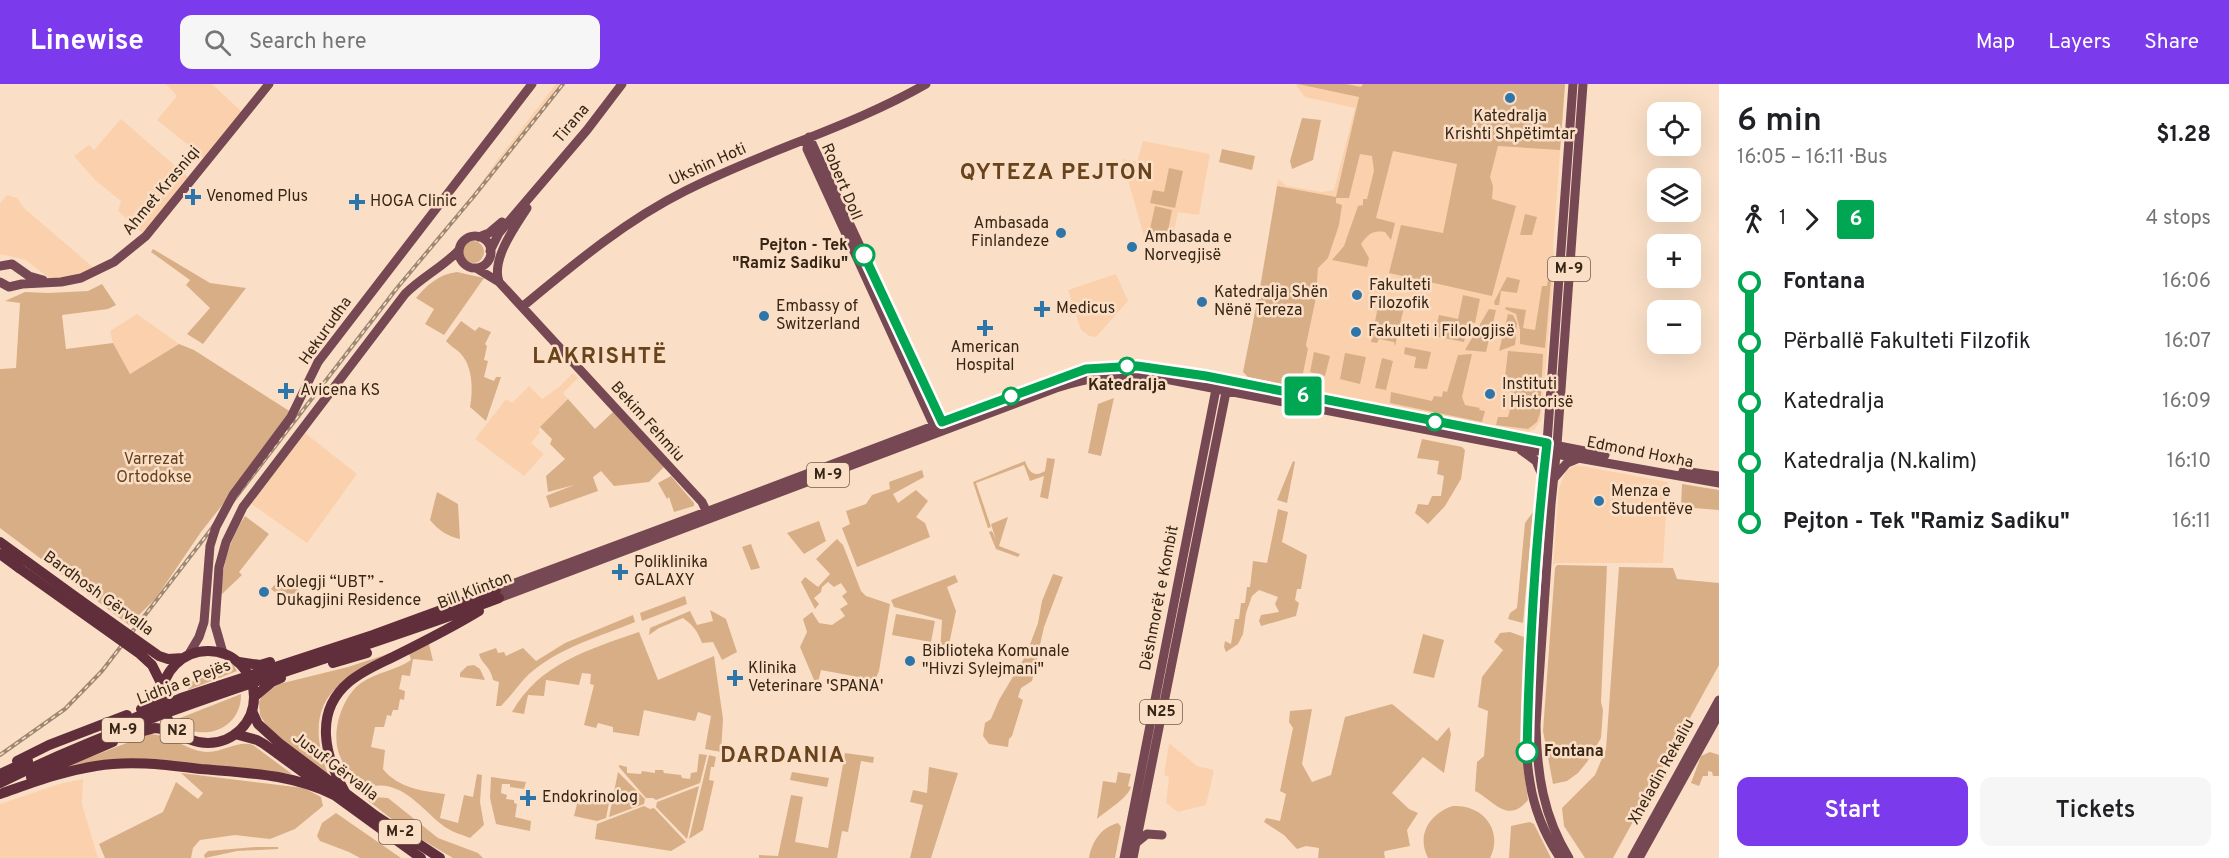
<!DOCTYPE html>
<meta charset="utf-8">
<style>
body{margin:0;font-family:Overpass,sans-serif;background:#f6f6f6;color:#202124;height:100vh;display:flex;flex-direction:column;font-size:22px;white-space:nowrap}
*{box-sizing:border-box;margin:0}
p{font-size:20px;color:#757577}
.icon{flex:none;width:33px;height:33px;fill:none;stroke:currentColor;stroke-width:2;stroke-linecap:round;stroke-linejoin:round}
.map{position:relative;flex:1;overflow:hidden}
.drawer{display:flex;flex-direction:column;background:#fff;width:510px}
.drawer>*{flex:none}
.badge{padding:0 12px;border-radius:4px;font-size:21px;line-height:39px}
.fabs{position:absolute;left:1647px;top:18px;display:grid;gap:12px}
.fabs a{display:grid;place-items:center;width:54px;height:54px;border-radius:12px;background:#fff;box-shadow:0 6px 24px #0002;font-size:30px}
.map>.badge{position:absolute;translate:-50% -50%;box-shadow:0 0 0 3px #fff}
.legs{display:flex;align-items:center;gap:9px;height:66px;padding:0 18px;font-size:20px}
.legs p{margin-inline-start:auto}
.overview{display:flex;align-items:center;justify-content:space-between;height:102px;padding:0 18px}
h1{font-size:33px;font-weight:600;line-height:45px}
.primary-button{display:flex;gap:12px;margin-top:auto;padding:12px 18px}
.primary-button a{flex:1;height:69px;border-radius:12px;background:#7c3aed;color:#fff;font-size:24px;font-weight:600;line-height:69px;text-align:center}
.primary-button a+a{background:#f6f6f6;color:#202124}
ul{padding:0 18px;list-style:none}
li{display:flex;align-items:center;gap:21px;height:60px;font-size:22px}
li i{display:grid;place-items:center;width:9px;height:100%;margin:0 8px;background:currentColor}
li i::after{content:'';width:15px;height:15px;margin:-8px;border:4px solid;border-radius:50%;background:#fff}
li p{margin-inline-start:auto}
li:first-child i{background:linear-gradient(#0000 50%,currentColor 0)}
li:last-child i{background:linear-gradient(currentColor 50%,#0000 0)}
header{display:flex;align-items:center;gap:36px;box-sizing:border-box;height:84px;padding:0 30px;background:#7c3aed;color:#fff}
header strong{font-size:28px}
nav{display:flex;gap:33px;margin-inline-start:auto;font-size:21px}
.search{width:420px;height:54px;background:#f6f6f6;display:flex;align-items:center;gap:15px;box-sizing:border-box;padding:0 21px;border-radius:12px;color:#757577;font-size:22px}
main{display:flex;flex:1;min-height:0}
.map>svg:first-child{display:block}
.built{fill:#fad1ac}
.green{fill:#d8ae87}
.lines{fill:none;stroke-linecap:round;stroke-linejoin:round}
.major{stroke:#754853;stroke-width:9}
.highway{stroke:#612f3c;stroke-width:10}
.rail-casing{stroke:#9e8873;stroke-width:4}
.rail{stroke:#fadfc6;stroke-width:1.5;stroke-dasharray:4.5;stroke-linecap:butt}
.major-bridge{stroke:#754853;stroke-width:9}
.highway-bridge{stroke:#612f3c;stroke-width:10}
.line-1-casing{stroke:#fff;stroke-width:14}
.line-1{stroke:#00a651;stroke-width:9}
.poi-dot{fill:#2e75a9;stroke:#fadfc6;stroke-width:2}
.stop-1-dot{fill:#fff;stroke:#00a651;stroke-width:3}
.labels{text-anchor:middle;dominant-baseline:central;stroke-width:5;stroke-linejoin:round;paint-order:stroke}
.shield{fill:#fadfc6;stroke:#725e4b;stroke-width:1.5}
.shield-label{font-size:15px;font-weight:bold;fill:#372616}
.poi-label{font-size:16px;fill:#372616;stroke:#fadfc6;text-anchor:start}
.street-label{font-size:16px;fill:#372616;stroke:#fadfc6}
.stop-label{font-size:16px;font-weight:bold;fill:#372616;stroke:#fadfc6;text-anchor:end}
.park-label{font-size:16px;fill:#65411d;stroke:#fadfc6}
.district-label{font-size:22px;font-weight:bold;letter-spacing:1.5px;fill:#68431c;stroke:#fadfc6}
</style>
<header>
<strong>Linewise</strong>
<div class="search"><svg class="icon" aria-label="search" viewBox="0 0 24 24"><circle cx="10" cy="10" r="6"/><path d="M15 15l6 6"/></svg>Search here</div>
<nav><a>Map</a><a>Layers</a><a>Share</a></nav>
</header>
<main>
<div class="map">
<svg width="1719" height="774" viewBox="0 0 1719 774">
<rect width="100%" height="100%" fill="#fadfc6"/>
<path class="built" d="M166,0H212L242,28L146,152L118,127L121,117L95,96L74,72L89,61L94,66L121,35L188,93L204,74L157,36L177,12Z
M556,0H565L473,117L471,115L495,79Z
M1295,0H1565L1553,165L1555,178L1541,336L1535,345L1528,348L1516,347L1300,304L1308,266L1306,261L1316,214L1318,184L1335,114L1277,102L1278,95L1287,102L1322,108L1334,106L1355,24L1305,13Z
M1143,57L1210,70L1199,131L1178,128L1171,161L1145,156L1122,75L1137,78Z
M7,111L17,114L24,124L95,185L127,170L81,194L54,198L26,176L0,170V119Z
M1116,190L1128,217L1096,253L1089,252L1081,246L1068,206Z
M137,230L179,260L130,290L113,259L110,247Z
M573,289L578,294L563,309L568,315L538,346L540,348L531,359L544,370L524,392L475,355L506,315L512,319L529,302L542,315L559,303Z
M305,349L357,390L307,459L250,419Z
M1576,381L1668,398L1663,479H1556L1553,481L1559,404L1566,387Z
M1169,659L1197,682L1214,686L1206,721L1178,728L1166,719L1169,693L1164,691Z
M83,695L82,720L98,774H0V720L59,700Z"/>
<path class="green" d="M1298,0H1346L1361,3L1363,0H1565L1560,66L1498,62L1490,93L1493,102L1492,115L1516,122L1492,212L1389,189L1401,141L1443,149L1457,80L1393,67L1376,134L1395,139L1391,156L1385,148C1373,146 1368,150 1361,160L1369,174L1367,183L1332,176L1344,162L1358,122L1363,121V115H1367L1374,87L1372,72L1360,70L1349,114H1336V119L1342,121L1339,141L1328,174L1318,184L1316,214L1306,261L1308,265L1300,304L1248,293L1243,288L1261,198L1277,102L1336,113L1359,13Z
M1302,34L1321,36L1313,76L1292,85L1290,77Z
M1222,65L1255,72L1252,86L1219,78Z
M1169,84L1183,87L1175,124L1150,119L1153,106L1164,108Z
M1155,122L1172,126L1166,157L1148,154Z
M1525,130L1537,133L1532,151H1520Z
M462 168a11 11 0 1 1 22 0a11 11 0 1 1-22 0Z
M153,165L210,199L246,204L203,260L187,250L210,224L186,201L190,196L151,168Z
M1550,184L1552,185L1545,264L1520,260V246L1516,230L1505,225L1506,223L1526,226L1523,244L1535,246L1542,202H1547Z
M457,188L484,194L444,251L425,240L434,225L416,214C427,201 439,190 457,188Z
M1507,193L1520,196L1517,209L1501,207L1499,221H1495L1494,218Z
M102,200L116,221L108,225L62,231L66,265L113,259L130,290L179,260L194,266L294,330L201,448L156,514L129,541L0,444V285L16,284L20,219L5,217L25,208L48,209L88,207Z
M1463,211L1480,215L1475,239L1468,238L1464,258L1434,252L1439,231L1458,235Z
M1380,212L1405,219L1395,262L1394,258L1379,255L1377,259L1371,258Z
M1489,225L1496,226L1486,268L1465,266Z
M1508,230L1513,231L1517,239L1515,261L1499,267Z
M461,237L475,247L479,243L491,248L485,260L487,262L484,276L488,277L484,293L494,297L496,293H501L486,337L470,323C473,307 473,283 461,270C457,265 451,263 446,257Z
M1405,263L1431,268L1427,285L1414,284L1416,273L1404,270Z
M1508,267L1543,270L1540,329L1537,338L1528,345L1496,341L1498,333H1508L1513,314L1512,309L1504,301Z
M1314,268L1330,272L1325,292L1310,288Z
M1345,269L1366,273L1360,300L1340,295Z
M1472,270L1462,313L1465,321L1480,324L1479,326L1485,327L1482,338L1390,319L1391,308L1432,317L1434,312L1442,313L1443,307L1447,308L1458,271Z
M1382,274L1393,277L1386,306L1375,304Z
M1114,314L1101,372L1088,369L1098,320Z
M568,315L595,345L613,328L664,383L649,398L614,402L601,387L593,393L598,407L550,424L546,412L574,401L548,408L546,392L565,375L550,360L552,355L540,343Z
M1422,355L1462,363L1465,366L1461,395L1445,422L1428,440L1415,429L1418,420L1428,421L1432,412H1441L1444,392L1437,390L1439,377L1417,374Z
M1047,374L1055,375L1048,415L1040,413L1044,392L1030,397L1024,381L976,399L991,443L988,444L973,398L1025,377C1029,388 1034,394 1045,387Z
M1293,377L1295,378L1287,419L1277,416Z
M922,386L924,393L893,410L898,419L916,406L928,417L916,433L925,439L930,453L857,483L842,444L850,440L846,427L866,420L872,411L890,405L889,398Z
M671,392L694,419V422L674,428L669,413L667,415L658,399Z
M1682,400L1719,406V426L1681,423Z
M437,408L458,420L460,455C447,452 438,446 430,436Z
M1278,425L1288,428L1282,458L1307,471L1301,505H1297L1295,516L1299,519L1296,532L1261,542L1259,537L1261,531L1279,528L1275,520L1278,513L1259,506L1252,512L1246,529L1243,550L1238,560L1226,568L1224,563L1225,557L1231,560L1235,535H1239L1241,519H1245L1247,503H1250L1253,477L1267,479Z
M1533,428L1523,539L1508,535L1510,529L1517,524L1525,439Z
M245,432L269,450L239,488L242,491L221,511C222,481 229,457 245,432Z
M1008,433L999,462L1020,470L1018,473L996,465L989,448L992,447L996,456L991,440Z
M819,437L826,457L804,470L787,449Z
M837,455L843,461L861,507L866,512L890,520L879,587L876,594L869,595L821,586L817,603L800,563L807,548L803,535L812,528L819,539L832,541L845,532L840,525L848,520L842,512L847,508L841,499L834,503L828,498L822,503L821,508L814,514L819,520L815,525L801,498L805,493L818,503L830,490L816,475Z
M751,460L760,484L751,486L742,463Z
M1557,481L1607,482L1601,618L1603,626L1601,654L1587,678L1578,689L1567,697L1553,700L1543,647L1555,484Z
M1619,483L1673,484L1677,495L1719,499V581L1613,774H1585L1564,742L1562,724L1595,691L1606,665Z
M1053,490L1063,493L1044,543L1032,597L1021,604L1018,613L1023,616L1012,652L1009,655L1008,663L989,660L983,652L985,639L991,635L999,616L1026,571L1038,539L1042,517Z
M955,491L958,498L947,503L956,527L947,570L940,568L942,536L894,523L891,516Z
M279,496L286,502L290,498L299,505L290,520L271,505Z
M685,512L687,520L642,537L640,529Z
M710,526L726,535L737,568L722,576L713,558L702,559C698,548 693,541 683,534L659,544L649,551L650,544L690,527L697,541L713,537Z
M896,530L935,537L931,558L892,551Z
M633,531L635,538C599,553 560,563 529,590C519,600 511,612 501,622H496L499,598L493,596C490,581 482,581 479,570L496,564L498,569L504,568L506,572L523,564L536,577L565,559Z
M639,548L658,596L714,572L723,635L721,668L705,665L711,632L698,628L695,637L644,626L639,652L613,648V643L598,639L596,644L584,641L594,601L590,600L591,590L582,589L579,601L546,596L544,612L528,611L524,630L512,628C540,579 588,566 639,548Z
M1510,548L1527,554L1525,691L1528,716C1508,741 1493,716 1475,707L1477,678L1484,672L1488,627L1478,623L1482,593L1503,566L1494,558L1500,549Z
M1423,550L1444,556L1434,594L1413,589Z
M429,560L433,577L413,575L410,592L402,591L399,605L405,607L404,616L400,615L398,626H393L391,632L387,631L384,643H375L371,663L385,666L383,685C398,704 422,707 445,710L440,734L458,739L464,711L473,713L477,690L482,691L480,718L484,741L470,754C460,750 449,747 441,740C416,719 396,690 360,706C352,695 344,683 339,670C331,647 342,613 361,599C377,588 397,586 411,576L409,569Z
M394,568C332,597 301,620 329,693L269,646L260,631L259,618L262,611L279,600L348,583Z
M233,580L237,587L188,606L189,599Z
M474,581L480,585L485,596L460,593V589L467,582Z
M241,610C242,646 199,661 175,636Z
M1392,620L1437,657L1449,643L1451,650L1444,689L1423,673L1392,709L1409,725L1418,729L1407,746L1410,762L1385,767L1384,769L1385,774H1318L1319,764L1306,762L1297,765L1284,751L1264,738L1266,734L1280,737L1286,710L1280,707L1293,644L1289,638L1290,627L1312,625L1302,680L1312,698L1331,691L1345,633Z
M150,650C173,652 189,668 208,668C223,668 239,656 253,661L292,690L147,677L18,701Z
M1710,668L1719,671V692H1713L1712,688L1708,687V692H1703L1699,702L1691,699L1701,672Z
M845,669L874,673L873,679L861,677L848,748L842,747L837,774H759V771L778,772L791,711L803,713L795,758L828,764Z
M699,670L707,671L700,699L656,716L653,714H646L619,683V681L627,683V689L641,690L642,687L655,689V686H663L664,689L681,691L682,694L690,695L691,689L697,688Z
M709,671L716,673L714,683H711L709,696L714,697L703,746L689,755Z
M929,683L958,689L931,774H910L923,721L910,718L913,706L927,709Z
M618,688L645,715L644,720L609,733Z
M792,688L829,694L827,703L790,696Z
M1118,688L1131,690L1128,702L1131,703C1127,715 1107,726 1097,735L1103,697L1116,699Z
M181,689L304,704L321,713L323,722L295,745L270,755L235,751L200,756L193,764L191,774H105L99,760L163,728L176,698L198,715L203,709Z
M491,693L526,698L524,705L510,703V700H502L501,709L507,711L506,715L514,716V719L517,720L515,733L531,737L530,747L496,740L490,714Z
M699,702L687,755L656,723L657,718Z
M580,708L610,714L606,734L597,737L574,732Z
M374,713L388,714L438,754L478,769L483,774H453L407,747L366,715Z
M644,722L650,725L654,724L686,758L671,767L595,755L597,740Z
M1453,722C1482,720 1504,746 1490,774H1428C1416,751 1430,729 1453,722Z
M336,729L401,774H360L349,768L320,757L317,752L322,739Z
M1530,738L1534,740L1551,774H1509L1511,742Z
M1118,739L1121,743L1115,774H1089C1092,758 1100,744 1118,739Z
M255,763H278V765L237,767L205,774L204,771L208,767Z"/>
<g class="lines">
<path class="major" d="M809,53L807,65L935,344
M809,53L944,342
M459 168a16 16 0 1 1 32 0a16 16 0 1 1-32 0Z
M479,153L489,149L502,138
M490,167L499,149L587,46L622,0
M0,182L12,180L29,192L43,196
M476,184L499,198L702,418L709,433
M0,198L9,203L22,200L61,198L81,194L114,178L146,152L269,0
M499,198C491,175 515,143 527,124
M522,223C574,180 625,137 685,107C763,67 849,44 926,0
M318,278L532,0
M1521,366L1536,377L1542,391
M1683,387L1719,392
M1555,393L1567,379L1579,374
M706,428L1071,290C1108,279 1144,281 1182,288L1605,371
M496,506L706,428
M499,514L1056,304C1090,293 1120,289 1155,293L1516,363L1719,399
M223,569L215,541L219,483L226,458L243,423L405,210C422,193 443,183 459,166
M1136,759L1147,750L1162,751
M1124,774L1217,300
M1133,774L1227,303
M1560,774C1545,751 1534,725 1530,698C1522,653 1528,601 1531,556C1535,490 1539,425 1547,359L1573,0
M1569,774C1543,732 1537,689 1536,641L1551,420L1557,361L1583,0
M1632,774L1719,616
M1639,774L1719,630"/>
<path class="highway" d="M0,458L80,516
M0,470L19,484
M239,578L260,581L270,578
M333,579L367,569
M254,613L272,598L281,594
M141,625L156,616L162,608
M252,627L258,640L279,659L376,732L440,774
M120,640L181,614L373,551L496,506
M133,650L155,644L177,647
M235,650L257,656L264,660L421,774
M17,677L49,661L127,631
M0,690L28,677
M31,693L113,658
M0,699C160,620 333,577 499,514
M345,708C325,673 313,628 349,598C363,586 381,579 397,571C425,557 453,543 479,527
M0,710C32,699 63,687 96,682C131,676 167,681 201,685C247,689 293,690 334,711"/>
<defs>
<path id="rail" d="M0,671L65,625L102,587L397,204L474,112L563,0"/>
</defs>
<use href="#rail" class="rail-casing"/>
<use href="#rail" class="rail"/>
<path class="major-bridge" d="M189,570L199,553L204,538L210,462L216,443L233,411L291,333L318,278"/>
<path class="highway-bridge" d="M19,484L140,570L152,581L163,603
M80,516L159,572L168,575L183,574
M162 613a46 46 0 1 1 92 0a46 46 0 1 1-92 0Z"/>
</g>
<g class="lines">
<defs>
<path id="line-1" d="M864,171L942,338L1086,285L1137,282L1206,292L1547,359C1535,462 1529,565 1527,668"/>
</defs>
<use href="#line-1" class="line-1-casing"/>
<use href="#line-1" class="line-1"/>
</g>
<g class="poi-dot">
<circle cx="1510" cy="14" r="6"/>
<path d="M190 104h6v6h6v6h-6v6h-6v-6h-6v-6h6z"/>
<path d="M354 109h6v6h6v6h-6v6h-6v-6h-6v-6h6z"/>
<circle cx="1061" cy="149" r="6"/>
<circle cx="1132" cy="163" r="6"/>
<circle cx="1357" cy="211" r="6"/>
<circle cx="1202" cy="218" r="6"/>
<path d="M1039 216h6v6h6v6h-6v6h-6v-6h-6v-6h6z"/>
<circle cx="764" cy="232" r="6"/>
<path d="M982 235h6v6h6v6h-6v6h-6v-6h-6v-6h6z"/>
<circle cx="1356" cy="248" r="6"/>
<path d="M283 298h6v6h6v6h-6v6h-6v-6h-6v-6h6z"/>
<circle cx="1490" cy="310" r="6"/>
<circle cx="1599" cy="417" r="6"/>
<path d="M617 479h6v6h6v6h-6v6h-6v-6h-6v-6h6z"/>
<circle cx="264" cy="508" r="6"/>
<circle cx="910" cy="577" r="6"/>
<path d="M732 585h6v6h6v6h-6v6h-6v-6h-6v-6h6z"/>
<path d="M525 705h6v6h6v6h-6v6h-6v-6h-6v-6h6z"/>
</g>
<g class="stop-1-dot">
<circle cx="864" cy="171" r="10"/>
<circle cx="1127" cy="282" r="8"/>
<circle cx="1011" cy="312" r="8"/>
<circle cx="1435" cy="338" r="8"/>
<circle cx="1527" cy="668" r="10"/>
</g>
<g class="labels">
<g class="shield">
<rect x="1548" y="173" width="42" height="24" rx="4.5"/>
<rect x="807" y="379" width="42" height="24" rx="4.5"/>
<rect x="1140" y="616" width="42" height="24" rx="4.5"/>
<rect x="102" y="634" width="42" height="24" rx="4.5"/>
<rect x="160.5" y="635" width="33" height="24" rx="4.5"/>
<rect x="379" y="736" width="42" height="24" rx="4.5"/>
</g>
<g class="shield-label">
<text x="1569" y="185">M-9</text>
<text x="828" y="391">M-9</text>
<text x="1161" y="628">N25</text>
<text x="123" y="646">M-9</text>
<text x="177" y="647">N2</text>
<text x="400" y="748">M-2</text>
</g>
<g class="poi-label">
<text x="1510" y="33" text-anchor="middle">Katedralja<tspan x="1510" dy="18">Krishti Shpëtimtar</tspan></text>
<text x="206" y="113">Venomed Plus</text>
<text x="370" y="118">HOGA Clinic</text>
<text x="1049" y="140" text-anchor="end">Ambasada<tspan x="1049" dy="18">Finlandeze</tspan></text>
<text x="1144" y="154">Ambasada e<tspan x="1144" dy="18">Norvegjisë</tspan></text>
<text x="1369" y="202">Fakulteti<tspan x="1369" dy="18">Filozofik</tspan></text>
<text x="1214" y="209">Katedralja Shën<tspan x="1214" dy="18">Nënë Tereza</tspan></text>
<text x="776" y="223">Embassy of<tspan x="776" dy="18">Switzerland</tspan></text>
<text x="1056" y="225">Medicus</text>
<text x="1368" y="248">Fakulteti i Filologjisë</text>
<text x="985" y="264" text-anchor="middle">American<tspan x="985" dy="18">Hospital</tspan></text>
<text x="1502" y="301">Instituti<tspan x="1502" dy="18">i Historisë</tspan></text>
<text x="300" y="307">Avicena KS</text>
<text x="1611" y="408">Menza e<tspan x="1611" dy="18">Studentëve</tspan></text>
<text x="634" y="479">Poliklinika<tspan x="634" dy="18">GALAXY</tspan></text>
<text x="276" y="499">Kolegji “UBT” -<tspan x="276" dy="18">Dukagjini Residence</tspan></text>
<text x="922" y="568">Biblioteka Komunale<tspan x="922" dy="18">"Hivzi Sylejmani"</tspan></text>
<text x="748" y="585">Klinika<tspan x="748" dy="18">Veterinare 'SPANA'</tspan></text>
<text x="542" y="714">Endokrinolog</text>
</g>
<g class="street-label">
<text transform="translate(572 40) rotate(-50)">Tirana</text>
<text transform="translate(708 81) rotate(-24)">Ukshin Hoti</text>
<text transform="translate(841 98) rotate(67)">Robert Doll</text>
<text transform="translate(162 107) rotate(-50)">Ahmet Krasniqi</text>
<text transform="translate(326 247) rotate(-55)">Hekurudha</text>
<text transform="translate(647 338) rotate(48)">Bekim Fehmiu</text>
<text transform="translate(1640 369) rotate(11)">Edmond Hoxha</text>
<text transform="translate(475 507) rotate(-21)">Bill Klinton</text>
<text transform="translate(98 510) rotate(36)">Bardhosh Gërvalla</text>
<text transform="translate(1160 514) rotate(-79)">Dëshmorët e Kombit</text>
<text transform="translate(184 599) rotate(-21)">Lidhja e Pejës</text>
<text transform="translate(335 683) rotate(37)">Jusuf Gërvalla</text>
<text transform="translate(1662 688) rotate(-61)">Xheladin Rekaliu</text>
</g>
<g class="stop-label">
<text x="848" y="162">Pejton - Tek<tspan x="848" dy="18">"Ramiz Sadiku"</tspan></text>
<text x="1127" y="302" text-anchor="middle">Katedralja</text>
<text x="1544" y="668" text-anchor="start">Fontana</text>
</g>
<g class="park-label">
<text x="154" y="376">Varrezat<tspan x="154" dy="18">Ortodokse</tspan></text>
</g>
<g class="district-label">
<text x="1057" y="89">QYTEZA PEJTON</text>
<text x="600" y="273">LAKRISHTË</text>
<text x="783" y="672">DARDANIA</text>
</g>
</g>
</svg>
<div class="fabs">
<a><svg class="icon" aria-label="locate" viewBox="0 0 24 24"><circle cx="12" cy="12" r="6"/><path d="M12 2v4M12 18v4M2 12h4M18 12h4"/></svg></a>
<a><svg class="icon" aria-label="layers" viewBox="0 0 24 24"><path d="M12 4l9 5-9 5-9-5zM3 14l9 5 9-5"/></svg></a>
<a>+</a>
<a>−</a>
</div>
<b class="badge" style="left:1303px;top:312px;background:#00a651;color:#fff">6</b>
</div>
<section class="drawer">
<div class="overview"><div><h1>6 min</h1><p>16:05 – 16:11 · Bus</p></div><b>$1.28</b></div>
<div class="legs"><svg class="icon" aria-label="walk" viewBox="0 0 24 24"><circle cx="13" cy="4" r="2"/><path d="M13 8l-2 6 4 7M11 14l-3 7M7 12l3-4h3l4 4"/></svg>1<svg class="icon" aria-label="forward" viewBox="0 0 24 24"><path d="M9 5l7 7-7 7"/></svg><b class="badge" style="background:#00a651;color:#fff">6</b><p>4 stops</p></div>
<ul>
<li><i style="color:#00a651"></i><b>Fontana</b><p>16:06</p></li>
<li><i style="color:#00a651"></i><span>Përballë Fakulteti Filzofik</span><p>16:07</p></li>
<li><i style="color:#00a651"></i><span>Katedralja</span><p>16:09</p></li>
<li><i style="color:#00a651"></i><span>Katedralja (N.kalim)</span><p>16:10</p></li>
<li><i style="color:#00a651"></i><b>Pejton - Tek &quot;Ramiz Sadiku&quot;</b><p>16:11</p></li>
</ul>
<div class="primary-button"><a>Start</a><a>Tickets</a></div>
</section>
</main>
